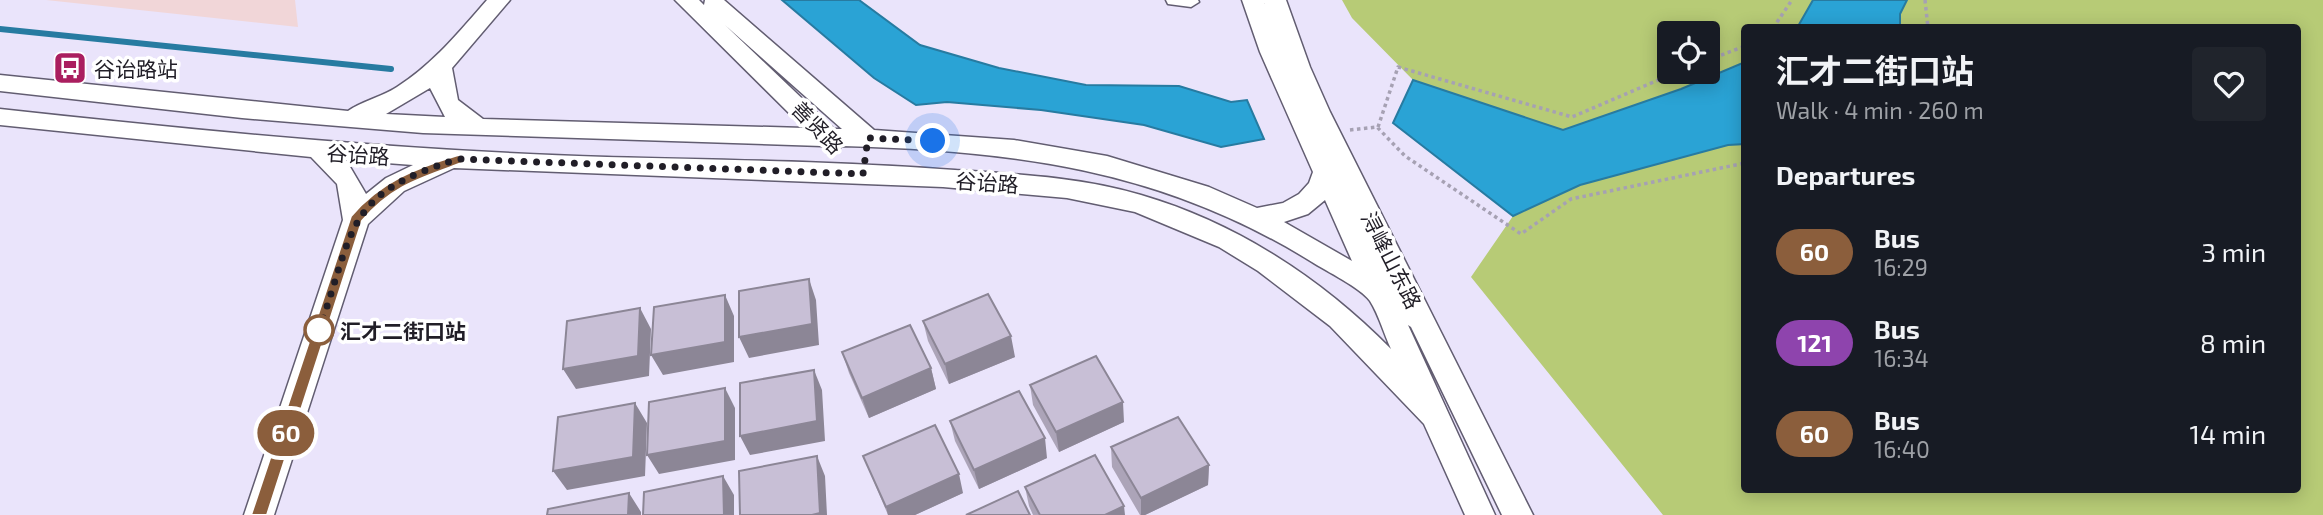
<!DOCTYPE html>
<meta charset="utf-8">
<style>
body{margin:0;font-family:"Exo 2","Noto Sans SC",sans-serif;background:#20242c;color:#f1f3f6;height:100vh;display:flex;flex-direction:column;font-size:26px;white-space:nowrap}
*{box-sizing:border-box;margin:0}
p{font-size:23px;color:#9ea1a6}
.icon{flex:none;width:38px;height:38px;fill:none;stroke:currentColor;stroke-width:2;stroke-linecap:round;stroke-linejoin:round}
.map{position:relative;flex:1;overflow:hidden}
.details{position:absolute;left:1741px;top:24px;width:560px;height:469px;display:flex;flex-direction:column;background:#171b24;border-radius:7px;box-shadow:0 4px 18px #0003}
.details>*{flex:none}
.badge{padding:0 14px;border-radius:23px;font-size:24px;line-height:46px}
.buttons{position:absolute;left:1657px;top:21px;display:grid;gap:14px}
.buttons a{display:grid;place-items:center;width:63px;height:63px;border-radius:7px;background:#171b24;box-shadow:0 4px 18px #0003;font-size:35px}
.you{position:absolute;width:35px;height:35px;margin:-18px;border:5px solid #fff;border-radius:50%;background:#1a73e8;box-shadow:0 0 0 10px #1a73e833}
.map>.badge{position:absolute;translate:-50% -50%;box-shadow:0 0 0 4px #fff}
h2{padding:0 35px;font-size:26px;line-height:63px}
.round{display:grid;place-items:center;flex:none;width:74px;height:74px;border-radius:7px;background:#20242c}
.overview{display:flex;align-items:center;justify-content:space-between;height:119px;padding:0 35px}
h1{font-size:33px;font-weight:700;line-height:52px}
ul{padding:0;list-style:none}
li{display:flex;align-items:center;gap:21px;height:91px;padding:0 35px}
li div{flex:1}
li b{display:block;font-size:26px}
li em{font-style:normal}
li .badge{min-width:77px;font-weight:700;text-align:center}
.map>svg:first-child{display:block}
.education{fill:#f1d6d8}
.green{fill:#b7cb76;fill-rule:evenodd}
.water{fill:#2aa3d5;stroke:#277ba1;stroke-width:2}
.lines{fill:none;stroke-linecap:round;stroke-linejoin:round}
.stream{stroke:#277ba1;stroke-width:6}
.street-casing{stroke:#625d71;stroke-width:3}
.secondary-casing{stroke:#625d71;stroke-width:3}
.path{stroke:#a6a1b3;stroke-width:3.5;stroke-dasharray:3.5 3.5;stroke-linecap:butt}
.street{fill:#fff;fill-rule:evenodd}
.secondary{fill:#fff;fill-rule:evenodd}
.wall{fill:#aca4b8}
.shaded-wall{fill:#8c8696}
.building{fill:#c8bfd6;stroke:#8c8696;stroke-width:2}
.line{fill:#8b5e3c;stroke:#fff;stroke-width:2}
.walk{stroke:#211e27;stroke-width:7;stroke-dasharray:0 12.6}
.stop-dot{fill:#fff;stroke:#8b5e3c;stroke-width:3.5}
.labels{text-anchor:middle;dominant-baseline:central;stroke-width:7;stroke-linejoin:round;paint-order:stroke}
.poi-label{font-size:21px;fill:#211e27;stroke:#fff;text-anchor:start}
.street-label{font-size:21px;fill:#211e27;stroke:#fff}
.stop-label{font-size:21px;font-weight:bold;fill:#211e27;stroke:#fff;text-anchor:start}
</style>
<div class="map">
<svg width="2323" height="515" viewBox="0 0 2323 515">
<rect width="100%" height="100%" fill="#eae4fb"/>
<path class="education" d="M46,0H295L298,27Z"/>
<path class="green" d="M1342,0H1813L1797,28H1745V62L1681,89L1563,130L1413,80L1352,18ZM1670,33H1708V72H1670Z
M1907,0H2323V515H1663L1471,277L1513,216L1580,185L1728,145L1745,144V490H2298V28H1900V14Z"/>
<path class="water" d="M782,0H859L920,45L999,68L1086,85L1179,86L1231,102L1247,100L1264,139L1221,147L1144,125L1041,110L947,102L916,105L874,78Z
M1813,0H1907L1900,14V28H1797Z
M1745,62V144L1728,145L1580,185L1513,216L1393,123L1413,80L1563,130L1681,89Z"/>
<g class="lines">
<path class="stream" d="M0,29L391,69"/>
<defs>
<path id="street" d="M1166,0H1198L1199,2L1191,7L1168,4Z"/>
<path id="secondary" d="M487,0H510L452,68L458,100L483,119L804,128L675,0H699L704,5L705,0H724L874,130L1014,140L1107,156L1209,187L1257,208L1283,203L1299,194L1309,183L1313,172L1260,52L1242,0H1264L1265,4L1264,0H1286L1310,67L1330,112L1533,515H1502L1411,327L1408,325L1495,515H1465L1424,424L1330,326L1258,271L1219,247L1135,212L1067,198L943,187L454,168L404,191L368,224L274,515H244L343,220L337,184L311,157L0,125V109C202,131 404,151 607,157C723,160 839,161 955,170C1017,174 1081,177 1141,195C1237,223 1322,279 1391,349C1384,334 1379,315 1370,301C1361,288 1326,271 1312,262C1162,169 1016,151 843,146L833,151L822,146L423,133L242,118L0,91V75L348,111C362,101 382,97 397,87C433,64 459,32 487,0ZM725,25L842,129H834ZM430,88L445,117L386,114ZM346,160L413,165L386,178L366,194ZM1325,200L1352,261L1284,222L1308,214Z"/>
</defs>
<use href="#street" class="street-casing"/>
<use href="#secondary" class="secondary-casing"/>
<path class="path" d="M1925,0L1928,28
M1773,28L1792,0
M1708,60L1745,46
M1378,127L1398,67L1572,117L1677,72
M1350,130L1377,127L1405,156L1521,234L1571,199L1745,163"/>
<use href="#street" class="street"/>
<use href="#secondary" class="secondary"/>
</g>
<path class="wall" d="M923,321L1015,357L949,384L928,341Z
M842,352L931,368L936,389L869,418L849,373Z
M1030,385L1124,422L1059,452L1033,405Z
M950,421L1047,458L979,489L955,441Z
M1111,447L1209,465L1208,485L1145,515H1140L1112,467Z
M863,456L963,493L915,515H888Z
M1025,487L1125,515H1033L1029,506Z"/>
<path class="shaded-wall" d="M809,279L816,300L819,345L749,358L739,337Z
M725,295L734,316V362L663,375L651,355Z
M640,308L651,329L649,376L576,389L563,369Z
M1011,336L1015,357L949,384L945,364Z
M931,368L936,389L869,418L862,398Z
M814,370L822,390L825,441L750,455L740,436Z
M725,388L735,408V460L659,474L647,455Z
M1123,402L1124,422L1059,452L1056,432Z
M635,403L647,423L645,476L567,490L553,471Z
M1045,438L1047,458L979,489L974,470Z
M817,456L825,476L827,515H812Z
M1209,465L1208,485L1145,515H1141V498Z
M959,474L963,493L915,515H888L886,507Z
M723,476L734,495V515H724Z
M629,493L641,512V515H628Z
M1124,506L1125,515H1105Z"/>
<path class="building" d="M809,279L812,324L739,337V291Z
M988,294L1011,336L945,364L923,321Z
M725,295V342L651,355L654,307Z
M640,308L638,356L563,369L567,321Z
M910,325L931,368L862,398L842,352Z
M1096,356L1123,402L1056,432L1030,385Z
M814,370L817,421L740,436V383Z
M725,388V441L647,455L649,402Z
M1019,391L1045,438L974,470L950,421Z
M635,403L633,457L553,471L558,417Z
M1178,417L1209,465L1141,498L1111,447Z
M935,425L959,474L886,507L863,456Z
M1095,455L1124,506L1105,515H1040L1025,487Z
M817,456L820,513L812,515H740L739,471Z
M723,476L724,515H643L644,492Z
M1018,491L1030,515H966Z
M629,493L628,515H547L548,509Z"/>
<path class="line" d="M458,155L462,156V163C421,178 391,186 362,221L267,515H251L351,216C380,182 415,168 458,155Z"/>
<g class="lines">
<path class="walk" d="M319,330C355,229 343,194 458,159L863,174L868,138L933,141"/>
</g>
<defs>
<symbol id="bus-square" viewBox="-11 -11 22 22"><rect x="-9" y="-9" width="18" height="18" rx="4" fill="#aa1e5f" stroke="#fff"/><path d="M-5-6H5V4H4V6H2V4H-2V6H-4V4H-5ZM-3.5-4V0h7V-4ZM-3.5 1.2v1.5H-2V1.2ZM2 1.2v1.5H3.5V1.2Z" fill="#fff"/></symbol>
</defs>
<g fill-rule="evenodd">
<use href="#bus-square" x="51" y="49" width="38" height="38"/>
</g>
<circle class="stop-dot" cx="319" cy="330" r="14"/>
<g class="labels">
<g class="poi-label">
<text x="94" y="68">谷诒路站</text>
</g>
<g class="street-label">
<text transform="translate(818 127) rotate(46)">善贤路</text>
<text transform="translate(358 154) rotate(4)">谷诒路</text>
<text transform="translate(987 182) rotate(4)">谷诒路</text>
<text transform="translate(1392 260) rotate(63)">浔峰山东路</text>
</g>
<g class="stop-label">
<text x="340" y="330">汇才二街口站</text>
</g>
</g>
</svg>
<div class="buttons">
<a><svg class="icon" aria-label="locate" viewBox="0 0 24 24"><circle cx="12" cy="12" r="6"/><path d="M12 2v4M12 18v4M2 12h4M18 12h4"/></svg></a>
</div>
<div class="you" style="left:933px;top:141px"></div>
<b class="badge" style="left:286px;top:433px;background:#8b5e3c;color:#fff">60</b>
<section class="details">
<div class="overview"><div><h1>汇才二街口站</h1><p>Walk · 4 min · 260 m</p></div><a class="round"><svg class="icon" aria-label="heart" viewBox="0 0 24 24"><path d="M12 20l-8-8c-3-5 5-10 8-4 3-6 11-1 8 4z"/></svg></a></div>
<h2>Departures</h2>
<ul>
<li><span class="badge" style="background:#8b5e3c;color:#fff">60</span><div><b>Bus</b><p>16:29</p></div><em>3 min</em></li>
<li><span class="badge" style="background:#8e44ad;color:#fff">121</span><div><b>Bus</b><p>16:34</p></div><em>8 min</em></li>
<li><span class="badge" style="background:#8b5e3c;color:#fff">60</span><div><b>Bus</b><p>16:40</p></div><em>14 min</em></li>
</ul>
</section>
</div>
